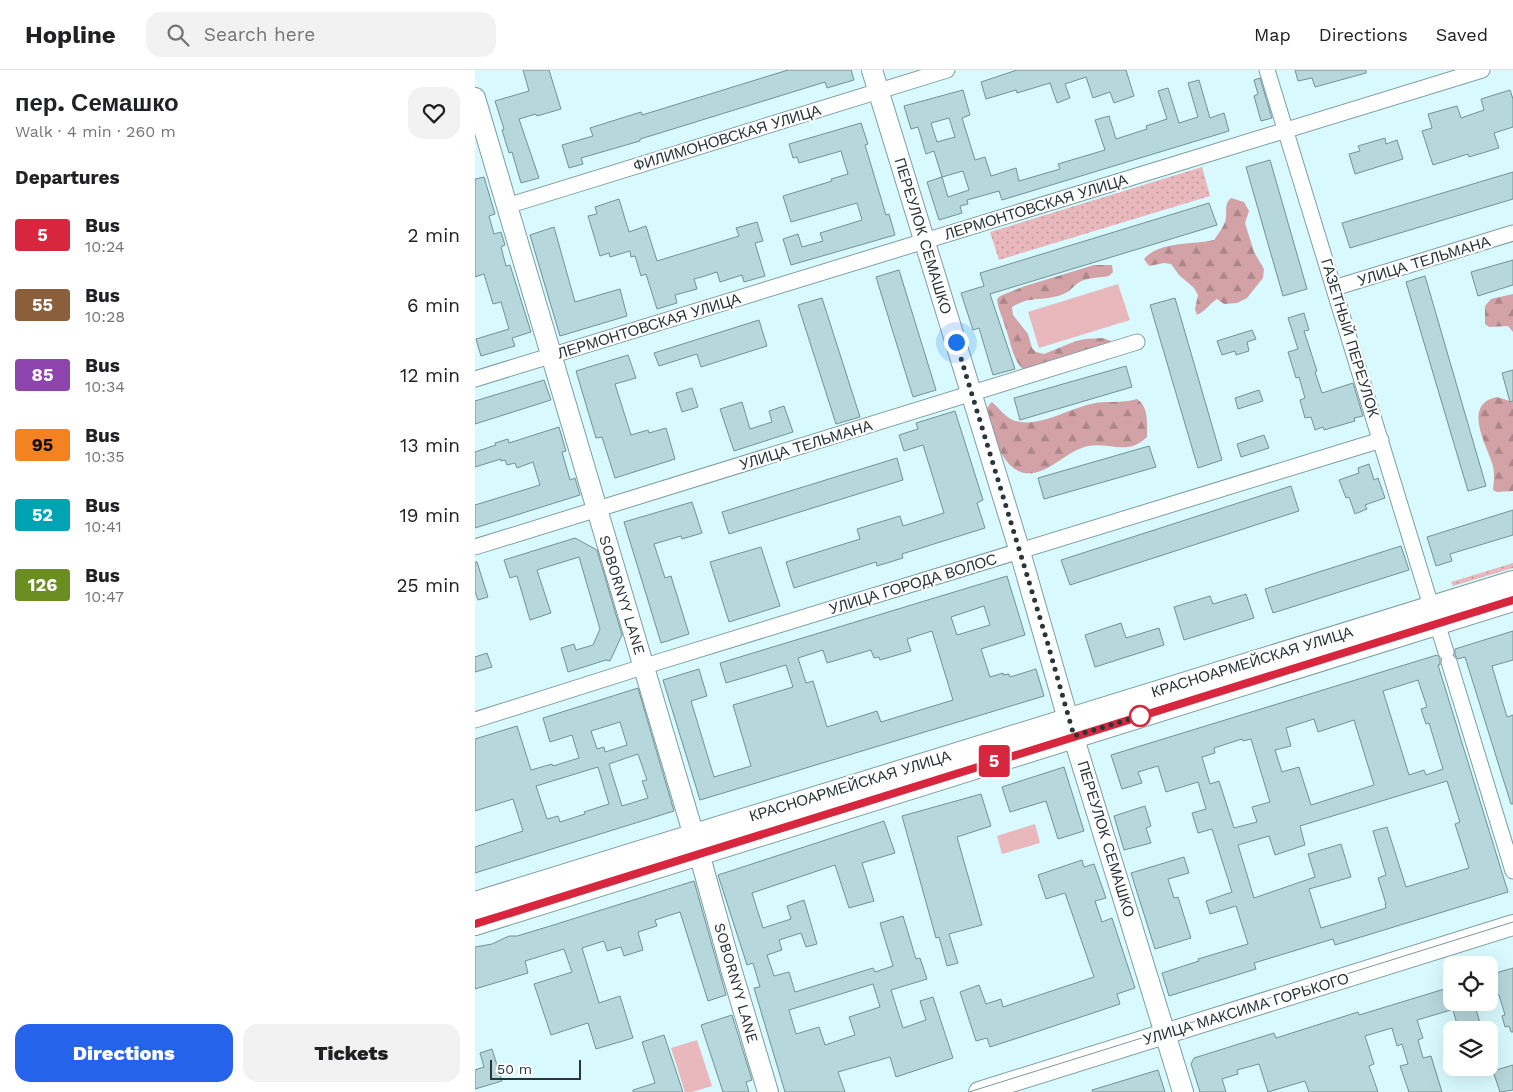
<!DOCTYPE html>
<meta charset="utf-8">
<style>
body{margin:0;font-family:"Work Sans",sans-serif;background:#f2f2f2;color:#202124;height:100vh;display:flex;flex-direction:column;font-size:19px;white-space:nowrap}
*{box-sizing:border-box;margin:0}
p{font-size:16px;color:#757577}
.icon{flex:none;width:28px;height:28px;fill:none;stroke:currentColor;stroke-width:2;stroke-linecap:round;stroke-linejoin:round}
.map{position:relative;flex:1;overflow:hidden}
.drawer{display:flex;flex-direction:column;background:#fff;width:475px}
.drawer>*{flex:none}
.badge{padding:0 10px;border-radius:4px;font-size:18px;line-height:32px}
.controls{position:absolute;left:968px;top:886px;display:grid;gap:10px}
.controls a{display:grid;place-items:center;width:55px;height:55px;border-radius:10px;background:#fff;box-shadow:0 5px 20px #0002;font-size:25px}
.scale{position:absolute;left:15px;bottom:12px;width:91px;box-sizing:border-box;padding-left:5px;border:2px solid #293638;border-top:0;font-size:14px;line-height:18px;white-space:nowrap;color:#293638;-webkit-text-stroke:4px #fff;paint-order:stroke}
.you{position:absolute;width:25px;height:25px;margin:-12px;border:4px solid #fff;border-radius:50%;background:#1a73e8;box-shadow:0 0 0 8px #1a73e833}
.map>.badge{position:absolute;translate:-50% -50%;box-shadow:0 0 0 2px #fff}
h2{padding:0 15px;font-size:19px;line-height:45px}
.round{display:grid;place-items:center;flex:none;width:52px;height:52px;border-radius:15px;background:#f2f2f2}
.head{display:flex;align-items:center;justify-content:space-between;height:85px;padding:0 15px}
h1{font-size:24px;font-weight:800;line-height:38px}
.button{display:flex;gap:10px;margin-top:auto;padding:10px 15px}
.button a{flex:1;height:58px;border-radius:15px;background:#2563eb;color:#fff;font-size:20px;font-weight:800;line-height:58px;text-align:center}
.button a+a{background:#f2f2f2;color:#202124}
ul{padding:0;list-style:none}
li{display:flex;align-items:center;gap:15px;height:70px;padding:0 15px}
li div{flex:1}
li b{display:block;font-size:19px}
li em{font-style:normal}
li .badge{min-width:55px;font-weight:700;text-align:center}
header{display:flex;align-items:center;gap:30px;box-sizing:border-box;height:70px;padding:0 25px;background:#fff;border-bottom:1px solid #e0e0e0}
header strong{font-size:24px}
nav{display:flex;gap:28px;margin-inline-start:auto;font-size:18px}
.search{width:350px;height:45px;background:#f2f2f2;display:flex;align-items:center;gap:12px;box-sizing:border-box;padding:0 18px;border-radius:15px;color:#757577;font-size:19px}
main{display:flex;flex:1;min-height:0}
.map>svg:first-child{display:block}
.grass{fill:url(#grass-dots)}
.forest{fill:url(#forest-firs)}
.pitch{fill:#e9b8bc}
.building{fill:#b6d7db;stroke:#729195;fill-rule:evenodd}
.lines{fill:none;stroke-linecap:round;stroke-linejoin:round}
.street-casing{stroke:#7f9ea2;stroke-width:17}
.secondary-casing{stroke:#7f9ea2;stroke-width:22}
.primary-casing{stroke:#7f9ea2;stroke-width:24}
.street{stroke:#fff;stroke-width:15}
.secondary{stroke:#fff;stroke-width:20}
.primary{stroke:#fff;stroke-width:22}
.tram{stroke:#7f9699;stroke-width:1}
.line-casing{stroke:#fff;stroke-width:11}
.line{stroke:#d7263d;stroke-width:8}
.walk{stroke:#293638;stroke-width:5;stroke-dasharray:0 9}
.stop-dot{fill:#fff;stroke:#d7263d;stroke-width:2.5}
.labels{text-anchor:middle;dominant-baseline:central;stroke-width:4.5;stroke-linejoin:round;paint-order:stroke}
.street-label{font-size:15px;fill:#293638;stroke:#fff}
</style>
<header>
<strong>Hopline</strong>
<div class="search"><svg class="icon" aria-label="search" viewBox="0 0 24 24"><circle cx="10" cy="10" r="6"/><path d="M15 15l6 6"/></svg>Search here</div>
<nav><a>Map</a><a>Directions</a><a>Saved</a></nav>
</header>
<main>
<section class="drawer">
<div class="head"><div><h1>пер. Семашко</h1><p>Walk · 4 min · 260 m</p></div><a class="round"><svg class="icon" aria-label="heart" viewBox="0 0 24 24"><path d="M12 20l-8-8c-3-5 5-10 8-4 3-6 11-1 8 4z"/></svg></a></div>
<h2>Departures</h2>
<ul>
<li><span class="badge" style="background:#d7263d;color:#fff">5</span><div><b>Bus</b><p>10:24</p></div><em>2 min</em></li>
<li><span class="badge" style="background:#8b5e3c;color:#fff">55</span><div><b>Bus</b><p>10:28</p></div><em>6 min</em></li>
<li><span class="badge" style="background:#8e44ad;color:#fff">85</span><div><b>Bus</b><p>10:34</p></div><em>12 min</em></li>
<li><span class="badge" style="background:#f58220;color:#111">95</span><div><b>Bus</b><p>10:35</p></div><em>13 min</em></li>
<li><span class="badge" style="background:#00a3b4;color:#fff">52</span><div><b>Bus</b><p>10:41</p></div><em>19 min</em></li>
<li><span class="badge" style="background:#6b8e23;color:#fff">126</span><div><b>Bus</b><p>10:47</p></div><em>25 min</em></li>
</ul>
<div class="button"><a>Directions</a><a>Tickets</a></div>
</section>
<div class="map">
<svg width="1038" height="1022" viewBox="0 0 1038 1022">
<defs>
<pattern id="grass-dots" width="8" height="8" patternUnits="userSpaceOnUse" patternTransform="scale(1.25)"><rect width="8" height="8" fill="#e9b8bc"/><path d="M2 2h.1M6 6h.1" fill="none" stroke="#bd969a" stroke-width="1.8" stroke-linecap="round"/></pattern>
<pattern id="forest-firs" width="22" height="20" patternUnits="userSpaceOnUse" patternTransform="scale(1.25)"><rect width="22" height="20" fill="#d3a2a6"/><path d="M5 1l3.5 6h-7zM16 11l3.5 6h-7z" fill="#ab8588"/></pattern>
</defs>
<rect width="100%" height="100%" fill="#d8fafe"/>
<path class="grass" d="M727,97L735,126L524,190L515,162Z
M1038,493V498L978,516L976,512Z"/>
<path class="forest" d="M756,128L769,132L774,141L770,153L779,182L789,199L788,208L772,228L762,233L749,234L742,229C734,234 731,241 722,245L720,239L723,225L719,218L704,205L696,194L689,193L674,196L669,189C684,171 718,175 739,170C743,164 748,158 750,152C753,143 748,135 756,128Z
M619,195H637L638,202L634,206C624,208 612,207 603,213C595,219 594,223 583,226C566,231 554,226 537,237L538,245L553,264L557,278L561,282L569,284L601,271L610,269L628,268L636,271L629,276L551,302C537,291 536,272 530,256C527,246 523,239 522,229L525,226L550,216Z
M1038,224V262L1033,256L1014,257L1010,254V236L1016,229Z
M1022,327L1038,332V421L1022,422L1018,420C1019,412 1020,401 1017,393C1011,374 987,334 1022,327Z
M662,329C674,337 672,354 672,367C653,386 636,372 613,376C599,379 588,389 576,396C541,417 527,389 516,360C512,350 507,340 517,332C523,337 528,344 534,348C557,362 592,339 616,334C631,330 646,334 662,329Z"/>
<path class="pitch" d="M643,214L655,250L564,278L553,242Z
M560,754L565,773L527,784L522,766Z
M222,970L237,1016L217,1022H210L196,978Z"/>
<path class="building" d="M48,0H74L86,39L62,46L61,44L44,49L64,108L46,113L37,82L34,83L27,60L29,59L20,31L54,21Z
M313,0H376L379,10L352,18L350,12L185,63L165,69V71L106,88L108,94L94,98L87,75L118,66L115,58L166,42L167,45Z
M542,0H651L659,26L639,33L635,22L618,28L611,7L590,14L595,28L582,33L575,13L542,23L541,20L511,29L506,12Z
M820,0H891V3L840,17L837,8L823,11Z
M785,8L797,48L786,51L779,26L783,24L779,10Z
M724,10L735,48L749,43L754,61L527,130L524,121L492,130L493,134L485,136L487,143L464,150L452,112L467,107L459,81L451,84L443,57L436,59L429,36L488,20L495,45L487,48L500,90L510,87L516,106L541,98L544,111L585,99L583,94L630,80L620,50L634,46L641,69L672,59L671,56L692,49L683,21L693,18L704,53L723,47L713,13ZM474,48L480,67L462,72L456,53ZM488,101L494,120L473,127L467,107Z
M1035,20L1038,29V57L1019,63L1024,78L994,87L993,84L958,95L947,61L957,58L953,44L982,36L986,48L1009,40L1006,29Z
M386,53L393,74L390,75L411,145L414,144L420,165L316,195L308,169L323,164L327,177L348,171L345,163L387,150L382,133L316,152L308,126L357,111L356,109L373,104L366,81L324,93L322,87L318,88L314,74Z
M910,68L911,74L922,70L928,89L880,104L874,84L885,81L883,76Z
M795,90L832,219L808,226L771,97Z
M1038,102V129L875,178L867,153Z
M9,107L20,144L14,146L19,164L26,162L30,175L26,177L31,196L35,195L56,262L37,268L40,276L6,286L1,269L34,259L26,232L18,234L9,204L0,207V109Z
M144,129L154,162L171,156L182,191L264,166L261,158L282,152L288,171L280,173L290,206L269,212L267,205L245,212L242,202L230,206L219,209L222,219L200,225L202,233L182,239L171,204L166,206L160,186L156,187L155,181L135,187L134,183L125,186L113,146L122,144L120,137Z
M734,133L742,155L515,224L540,299L518,305L504,258L498,260L486,223L509,216L505,203Z
M79,157L100,232L145,219L152,246L85,266L55,165Z
M1038,190V215L1003,226L996,202Z
M424,200L461,320L438,327L401,207Z
M950,206L1011,416L993,421L931,212Z
M347,228L385,347L361,354L323,235Z
M700,228L747,390L723,398L675,235Z
M829,243L834,260L829,261L842,301L840,302L847,323L878,313L888,346L879,348L880,351L849,360L848,357L840,360L836,347L830,348L825,330L830,328L824,307L821,308L813,282L823,279L813,248Z
M284,250L292,276L226,297L222,284L184,296L179,283Z
M777,260L781,269L772,272L774,281L761,285L760,281L747,285L742,271Z
M153,285L161,308L140,314L156,365L173,360L174,363L191,358L200,389L140,408L127,367L121,368L101,301Z
M651,296L657,317L545,350L539,328Z
M1038,300V331L1035,332L1027,303Z
M69,310L76,330L0,354V331Z
M217,318L223,337L207,342L201,323Z
M784,320L788,331L763,339L760,328Z
M267,332L275,359L297,352L294,341L309,336L318,362L259,381L245,339Z
M480,341L508,430L502,433L510,458L427,484L428,488L402,496L401,492L319,518L311,492L385,469L382,459L425,446L428,456L469,443L448,375L429,381L424,365L443,359L441,353Z
M84,357L91,381L87,382L95,410L100,408L105,425L0,458V435L65,415L58,392L42,398L40,393L32,395L30,390L26,391V389L0,397V382L21,375L20,373L33,369L34,373Z
M789,365L794,378L766,387L762,374Z
M674,376L681,397L569,429L563,408Z
M422,388L428,410L254,464L247,442Z
M894,394L899,410L903,408L910,428L890,435L892,439L880,444L874,427L871,428L864,410L884,403L883,398Z
M816,416L824,441L595,515L586,490Z
M217,432L227,463L207,469L206,466L179,474L190,508L196,506L214,564L186,573L149,452Z
M1038,440V465L975,484L977,491L961,496L952,467Z
M100,468L122,480L147,565L135,591L131,590L93,602L86,578L99,574L101,580L118,575L125,559L104,487L62,500L76,543L55,550L42,506L35,508L29,490Z
M926,476L934,500L798,543L790,519Z
M286,477L305,536L254,552L235,492Z
M0,492H2L13,527L3,530L0,522Z
M532,506L550,565L506,579L515,607L528,603V605L534,604L535,607L561,599L569,626L225,730L188,610L224,599L232,626L216,631L239,707L276,696L258,635L318,617L311,595L251,613L245,593ZM509,536L515,555L482,565L476,547ZM457,561L478,630L406,652L402,641L352,657L338,611L331,613L323,588L348,580L352,593L396,580L399,588L404,587L405,590L436,581L432,569Z
M771,524L779,548L709,570L699,537L735,526L738,534Z
M646,553L651,568L684,558L689,575L620,597L610,565Z
M1038,561V590L1017,596L1032,647L1038,645V734H1036L990,587L983,589L980,585V579Z
M12,583L17,597L0,602V587Z
M962,585L965,589V595H963L1033,822L860,875L858,869L779,893L781,899L694,926L687,903L724,891L723,889L773,874L761,836L735,844L731,831L757,822L737,759L723,763L717,743L731,739L723,712L691,722L683,696L663,702L667,713L647,719L636,685ZM943,610L952,637L946,639L951,654L954,653L968,699L951,705L949,700L934,705L908,621ZM839,649L843,662L879,650L899,715L836,735L824,697L807,702L800,680L816,676L811,658ZM767,669L768,671L776,669L795,732L777,737L782,752L759,758L744,711L735,714L727,687L740,683L739,678ZM972,711L985,752L980,754L994,798L931,817L912,757L898,761L911,805L903,808L911,834H910L911,838L846,858L834,819L876,807L866,774L833,784L840,807L779,828L763,775L794,766L800,785L830,775L825,756Z
M163,618L199,741L0,803V777L48,761L38,729L0,741V669L42,656L56,700L77,694L78,696L104,688L97,665L75,672L68,648ZM145,652L152,675L130,682L129,677L122,679L116,661ZM163,684L172,710L167,711L173,728L147,736L134,694ZM123,697L134,734L109,742L110,744L85,752L83,746L72,749L61,716Z
M589,697L609,761L583,769L571,731L535,742L527,717Z
M506,724L516,756L482,767L507,855L474,864L483,893L472,896L464,867L461,868L427,746Z
M670,736L676,756L671,758L676,773L649,780L639,746Z
M409,751L420,783L387,793L399,831L374,838L360,795L277,823L288,858L316,849L312,836L329,830L342,874L331,877L326,863L304,870L307,880L292,885L299,906L314,902L320,922L398,898L400,902L418,896L405,853L428,846L441,889L445,888L452,909L416,920L428,958L451,950L445,931L458,927L478,988L421,1007L415,987L363,1002L370,1022H310L279,918L285,917L278,893L272,895L243,805ZM398,914L405,937L374,947L380,965L350,975L344,957L321,964L314,940Z
M709,787L714,803L693,809L699,828L703,827L716,868L680,879L656,803Z
M607,790L609,797L619,794L631,828L620,831L627,852L637,848L660,918L642,924L645,934L555,964L515,977L512,968L501,971L485,922L504,915L511,934L526,929L528,937L619,907L590,823L571,829L563,805Z
M219,811L251,925L233,931L205,842L180,850L182,856L163,862L168,880L149,886L146,877L132,881L129,871L107,878L124,933L145,926L158,968L121,979L113,953L76,965L59,914L97,902L89,879L50,891L53,903L0,919V877L17,874L34,866H42L72,857Z
M1038,898V962H1036L1034,956L1030,957L1027,946L1030,945L1024,925L1014,928V905Z
M976,917V932H999L1007,960H984L976,934V940L942,950L948,968L943,970L948,988L956,986L967,1022H934L925,996L933,994L927,974L922,976L917,958L890,966L899,994L894,996L903,1022H834L830,1011L793,1022L784,994L762,1000L763,1004L747,1009L751,1022H725L716,994L719,988L799,963L801,968L883,942L884,945Z
M257,945L277,1010L271,1012L274,1022H248L226,955Z
M189,965L208,1022H158V1020L180,1013L167,972Z
M17,979L27,1011L0,1019V1000L9,997L5,983Z
M1038,995V1020L1025,1022L1018,1001Z
M683,1000L690,1022H618L617,1020Z"/>
<g class="lines">
<defs>
<path id="street" d="M792,0L956,536
M32,136L472,0
M859,218L1038,163
M0,309L1007,0
M0,477L662,272
M962,553L971,582
M974,592L1038,801
M0,650L180,593L906,370"/>
<path id="secondary" d="M397,0L545,482L593,649L708,1022
M0,28L224,783L257,902L293,1022
M504,1022L1038,855"/>
<path id="primary" d="M0,833L1038,512
M0,854L1038,530"/>
</defs>
<use href="#street" class="street-casing"/>
<use href="#secondary" class="secondary-casing"/>
<use href="#primary" class="primary-casing"/>
<use href="#street" class="street"/>
<use href="#secondary" class="secondary"/>
<use href="#primary" class="primary"/>
<path class="tram" d="M494,1022L1038,852"/>
</g>
<g class="lines">
<defs>
<path id="line" d="M0,854L1038,530"/>
</defs>
<use href="#line" class="line-casing"/>
<use href="#line" class="line"/>
<path class="walk" d="M481,272L572,571L599,666L665,646"/>
</g>
<circle class="stop-dot" cx="665" cy="646" r="10"/>
<g class="labels">
<g class="street-label">
<text transform="translate(252 68) rotate(-17)">ФИЛИМОНОВСКАЯ УЛИЦА</text>
<text transform="translate(561 137) rotate(-17)">ЛЕРМОНТОВСКАЯ УЛИЦА</text>
<text transform="translate(448 166) rotate(73)">ПЕРЕУЛОК СЕМАШКО</text>
<text transform="translate(949 191) rotate(-17)">УЛИЦА ТЕЛЬМАНА</text>
<text transform="translate(174 256) rotate(-17)">ЛЕРМОНТОВСКАЯ УЛИЦА</text>
<text transform="translate(875 268) rotate(73)">ГАЗЕТНЫЙ ПЕРЕУЛОК</text>
<text transform="translate(331 375) rotate(-17)">УЛИЦА ТЕЛЬМАНА</text>
<text transform="translate(438 514) rotate(-17)">УЛИЦА ГОРОДА ВОЛОС</text>
<text transform="translate(147 525) rotate(73)">SOBORNYY LANE</text>
<text transform="translate(777 592) rotate(-17)">КРАСНОАРМЕЙСКАЯ УЛИЦА</text>
<text transform="translate(375 716) rotate(-17)">КРАСНОАРМЕЙСКАЯ УЛИЦА</text>
<text transform="translate(631 769) rotate(73)">ПЕРЕУЛОК СЕМАШКО</text>
<text transform="translate(261 913) rotate(74)">SOBORNYY LANE</text>
<text transform="translate(771 939) rotate(-17)">УЛИЦА МАКСИМА ГОРЬКОГО</text>
</g>
</g>
</svg>
<div class="controls">
<a><svg class="icon" aria-label="locate" viewBox="0 0 24 24"><circle cx="12" cy="12" r="6"/><path d="M12 2v4M12 18v4M2 12h4M18 12h4"/></svg></a>
<a><svg class="icon" aria-label="layers" viewBox="0 0 24 24"><path d="M12 4l9 5-9 5-9-5zM3 14l9 5 9-5"/></svg></a>
</div>
<div class="scale">50 m</div>
<div class="you" style="left:481px;top:272px"></div>
<b class="badge" style="left:519px;top:691px;background:#d7263d;color:#fff">5</b>
</div>
</main>
